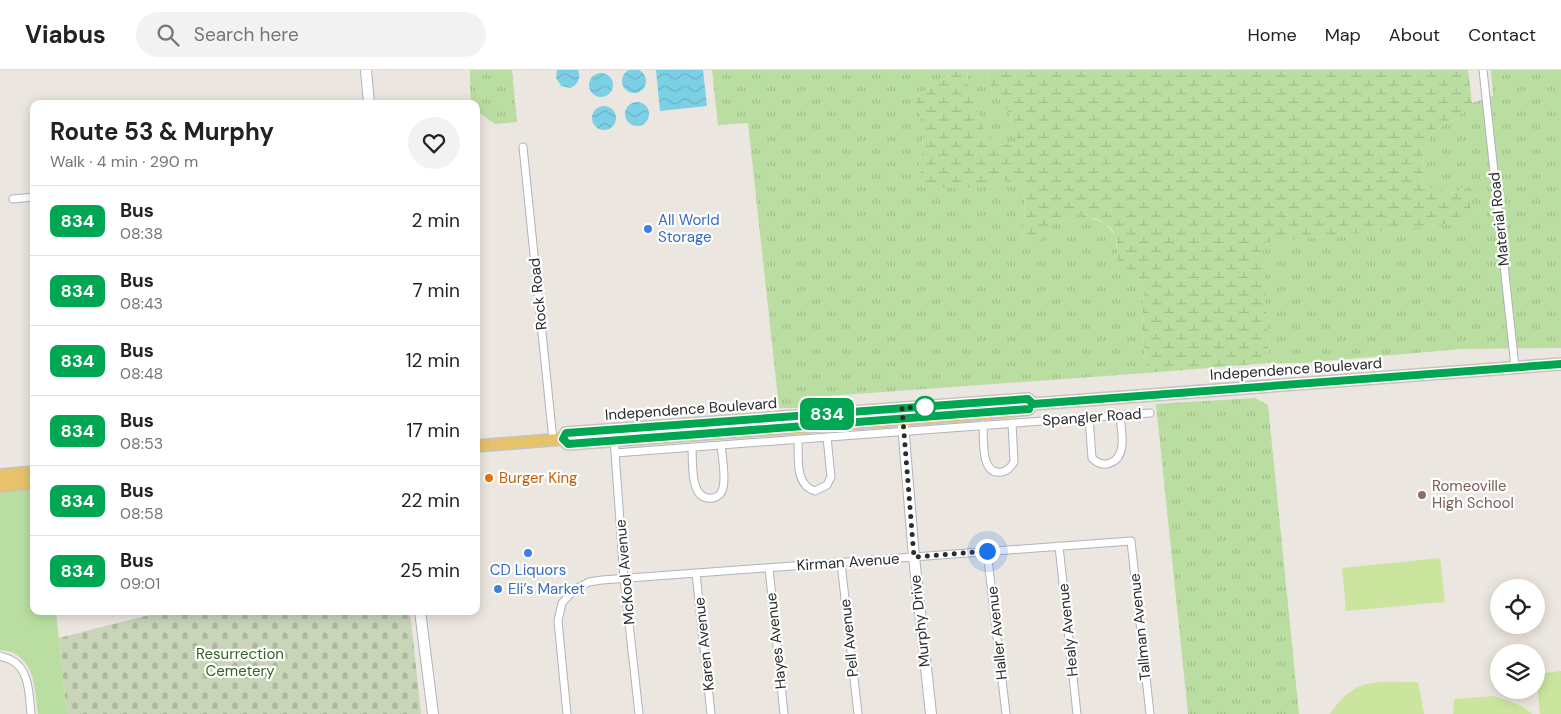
<!DOCTYPE html>
<meta charset="utf-8">
<style>
body{margin:0;font-family:"DM Sans",sans-serif;background:#f2f2f2;color:#222;height:100vh;display:flex;flex-direction:column;font-size:19px;white-space:nowrap}
*{box-sizing:border-box;margin:0}
p{font-size:16px;color:#767676}
.icon{flex:none;width:28px;height:28px;fill:none;stroke:currentColor;stroke-width:2;stroke-linecap:round;stroke-linejoin:round}
.map{position:relative;flex:1;overflow:hidden}
.side{position:absolute;left:30px;top:30px;width:450px;height:515px;display:flex;flex-direction:column;background:#fff;border-radius:10px;box-shadow:0 2px 12px #0003}
.side>*{flex:none}
.badge{padding:0 10px;border-radius:8px;font-size:18px;line-height:32px}
.controls{position:absolute;left:1490px;top:509px;display:grid;gap:10px}
.controls a{display:grid;place-items:center;width:55px;height:55px;border-radius:50%;background:#fff;box-shadow:0 2px 12px #0003;font-size:25px}
.you{position:absolute;width:25px;height:25px;margin:-12px;border:4px solid #fff;border-radius:50%;background:#1a73e8;box-shadow:0 0 0 8px #1a73e833}
.map>.badge{position:absolute;translate:-50% -50%;box-shadow:0 0 0 2px #fff}
.round{display:grid;place-items:center;flex:none;width:52px;height:52px;border-radius:26px;background:#f2f2f2}
.overview{display:flex;align-items:center;justify-content:space-between;height:85px;padding:0 20px}
h1{font-size:24px;font-weight:700;line-height:38px}
ul{padding:0;list-style:none}
li{display:flex;align-items:center;gap:15px;height:70px;padding:0 20px;border-top:1px solid #e0e0e0}
li div{flex:1}
li b{display:block;font-size:19px}
li em{font-style:normal}
li .badge{min-width:55px;font-weight:700;text-align:center}
header{display:flex;align-items:center;gap:30px;box-sizing:border-box;height:70px;padding:0 25px;background:#fff;border-bottom:1px solid #e0e0e0}
header strong{font-size:24px}
nav{display:flex;gap:28px;margin-inline-start:auto;font-size:18px}
.search{width:350px;height:45px;background:#f2f2f2;display:flex;align-items:center;gap:12px;box-sizing:border-box;padding:0 18px;border-radius:28px;color:#767676;font-size:19px}
.map>svg:first-child{display:block}
.grass{fill:url(#grass-tufts)}
.wetland{fill:url(#wetland-marsh)}
.cemetery{fill:url(#cemetery-stones)}
.park{fill:#badea1}
.pitch{fill:#cbe59e}
.water{fill:url(#water-waves)}
.lines{fill:none;stroke-linecap:round;stroke-linejoin:round}
.street-casing{stroke:#b0b3bb;stroke-width:9}
.secondary-casing{stroke:#b0b3bb;stroke-width:12}
.primary-casing{stroke:#c4c4c4;stroke-width:14}
.street{stroke:#fff;stroke-width:7}
.secondary{stroke:#fff;stroke-width:10}
.primary{stroke:#e6c26b;stroke-width:11}
.line-casing{stroke:#fff;stroke-width:11}
.line{stroke:#00a651;stroke-width:8}
.walk{stroke:#2c2c2c;stroke-width:5;stroke-dasharray:0 9}
.shop-dot{fill:#3f7fe0;stroke:#fff;stroke-width:2}
.stop-dot{fill:#fff;stroke:#00a651;stroke-width:2.5}
.food-dot{fill:#e8710a;stroke:#fff;stroke-width:2}
.education-dot{fill:#8d6e63;stroke:#fff;stroke-width:2}
.labels{text-anchor:middle;dominant-baseline:central;stroke-width:4.5;stroke-linejoin:round;paint-order:stroke}
.street-label{font-size:15px;fill:#2c2c2c;stroke:#fff}
.shop-label{font-size:15px;fill:#366cbe;stroke:#fff;text-anchor:start}
.food-label{font-size:15px;fill:#c56008;stroke:#fff;text-anchor:start}
.education-label{font-size:15px;fill:#785e54;stroke:#fff;text-anchor:start}
.park-label{font-size:15px;fill:#336521;stroke:#fff}
</style>
<header>
<strong>Viabus</strong>
<div class="search"><svg class="icon" aria-label="search" viewBox="0 0 24 24"><circle cx="10" cy="10" r="6"/><path d="M15 15l6 6"/></svg>Search here</div>
<nav><a>Home</a><a>Map</a><a>About</a><a>Contact</a></nav>
</header>
<div class="map">
<svg width="1561" height="644" viewBox="0 0 1561 644">
<defs>
<pattern id="grass-tufts" width="24" height="20" patternUnits="userSpaceOnUse" patternTransform="scale(1.25)"><rect width="24" height="20" fill="#badea1"/><path d="M3 7l-1-3M5 7V3M7 7l1-3M15 17l-1-3M17 17v-4M19 17l1-3" fill="none" stroke="#a0bf8b"/></pattern>
<pattern id="wetland-marsh" width="20" height="14" patternUnits="userSpaceOnUse" patternTransform="scale(1.25)"><rect width="20" height="14" fill="#badea1"/><path d="M1 5h8M5 5V1M11 12h8M15 12V8" fill="none" stroke="#a0bf8b"/></pattern>
<pattern id="cemetery-stones" width="16" height="16" patternUnits="userSpaceOnUse" patternTransform="scale(1.25)"><rect width="16" height="16" fill="#c8d5b8"/><path d="M2 7V4a2 2 0 0 1 4 0v3zM10 15v-3a2 2 0 0 1 4 0v3z" fill="#acb79e"/></pattern>
<pattern id="water-waves" width="16" height="10" patternUnits="userSpaceOnUse" patternTransform="scale(1.25)"><rect width="16" height="10" fill="#7cd0e6"/><path d="M0 5q4-4 8 0t8 0" fill="none" stroke="#6bb3c5"/></pattern>
</defs>
<rect width="100%" height="100%" fill="#ece6e0"/>
<path class="grass" d="M470,0H512L517,52L495,54L476,40V34H471L470,16Z
M712,0H958L920,24L916,34L923,56L922,84L919,96L988,117L1001,110L1023,116L1025,140L1022,171L1049,150L1067,146L1087,147L1106,153L1116,167L1118,196L1137,204L1144,219L1142,257L1147,303L801,328L802,338H779L748,53L718,55Z
M967,0H988L991,17L1008,41L1020,73L997,75L984,60L968,13Z
M1491,0H1561V278L1461,279L1303,293H1269L1261,173L1467,152L1456,123L1422,116L1424,79L1433,61L1455,49L1472,33L1493,26Z
M1255,328L1268,335L1299,644H1188L1156,334Z"/>
<path class="wetland" d="M958,0H967L968,13L984,60L998,75L1019,73L1008,41L991,17L988,0H1468L1472,33L1455,49L1433,61L1424,79L1422,116L1456,123L1464,115L1473,120L1468,152L1262,173L1269,293L1147,303L1142,257L1144,219L1137,204H1131L1118,196C1117,187 1118,176 1116,168C1108,141 1070,146 1049,150L1048,164L1033,176L1022,171L1025,140L1023,116L1001,110L988,117L925,118L919,96L922,84L923,56L915,34L920,24Z"/>
<path class="cemetery" d="M177,541H410L421,644H67L59,568L145,546Z"/>
<path class="park" d="M34,418V541H56L67,644H38C35,624 36,595 15,584C11,581 5,581 0,580V420Z"/>
<path class="pitch" d="M1440,488L1445,532L1346,541L1342,498Z
M1561,601V644H1540L1536,604Z
M1418,612L1424,644H1330C1354,606 1378,612 1418,612Z
M1493,626C1506,630 1522,634 1532,644H1453L1454,629Z"/>
<path class="water" d="M622 11a12 12 0 1 1 24 0a12 12 0 1 1-24 0Z
M557,0H578C581,8 578,15 570,18L561,16L556,8Z
M656,0H703L707,36L660,41Z
M589 15a12 12 0 1 1 24 0a12 12 0 1 1-24 0Z
M625 44a12 12 0 1 1 24 0a12 12 0 1 1-24 0Z
M592 48a12 12 0 1 1 24 0a12 12 0 1 1-24 0Z"/>
<g class="lines">
<defs>
<path id="street" d="M1483,0L1515,297
M523,77L553,370
M13,129L34,127
M1089,347L1092,388C1097,393 1103,396 1110,393C1128,387 1121,360 1120,345
M983,355C984,369 980,406 1002,402C1008,401 1011,397 1014,392L1012,353
M614,368L624,508L639,644
M798,369C799,387 794,415 815,421L827,415L831,407L827,367
M692,377C693,392 689,432 713,428C718,427 722,423 723,418C726,407 722,386 721,375
M615,383L1150,343
M1059,476L1077,644
M987,481L1006,644
M841,493L858,644
M769,498L784,644
M696,503L711,644
M0,586C4,588 8,588 11,590C30,599 29,626 31,644
M567,644L558,551L562,533L574,520L589,512L602,510L1131,471L1150,644"/>
<path id="secondary" d="M366,0L369,34
M902,342L914,487L931,644
M420,541L433,644"/>
<path id="primary" d="M563,369L566,363L1000,331L1028,329L1033,334L1561,294
M476,376L563,369L568,374L981,344L1029,339L1033,334
M0,405L34,402
M0,416L34,413"/>
</defs>
<use href="#street" class="street-casing"/>
<use href="#secondary" class="secondary-casing"/>
<use href="#primary" class="primary-casing"/>
<use href="#street" class="street"/>
<use href="#secondary" class="secondary"/>
<use href="#primary" class="primary"/>
</g>
<g class="lines">
<defs>
<path id="line" d="M1029,339L568,374L563,369L566,363L1000,331L1028,329L1033,334L1561,294"/>
</defs>
<use href="#line" class="line-casing"/>
<use href="#line" class="line"/>
<path class="walk" d="M925,337L931,336L902,338L914,487L987,481"/>
</g>
<g class="shop-dot">
<circle cx="648" cy="159" r="5"/>
<circle cx="528" cy="483" r="5"/>
<circle cx="498" cy="519" r="5"/>
</g>
<circle class="stop-dot" cx="925" cy="337" r="10"/>
<circle class="food-dot" cx="489" cy="408" r="5"/>
<circle class="education-dot" cx="1422" cy="425" r="5"/>
<g class="labels">
<g class="street-label">
<text transform="translate(1499 149) rotate(-96)">Material Road</text>
<text transform="translate(538 224) rotate(-96)">Rock Road</text>
<text transform="translate(1296 299) rotate(-4)">Independence Boulevard</text>
<text transform="translate(691 339) rotate(-4)">Independence Boulevard</text>
<text transform="translate(1092 347) rotate(-4)">Spangler Road</text>
<text transform="translate(848 492) rotate(-4)">Kirman Avenue</text>
<text transform="translate(625 502) rotate(-95)">McKool Avenue</text>
<text transform="translate(920 551) rotate(-96)">Murphy Drive</text>
<text transform="translate(1140 557) rotate(-96)">Tallman Avenue</text>
<text transform="translate(1068 560) rotate(-96)">Healy Avenue</text>
<text transform="translate(997 563) rotate(-96)">Haller Avenue</text>
<text transform="translate(849 568) rotate(-96)">Pell Avenue</text>
<text transform="translate(776 571) rotate(-96)">Hayes Avenue</text>
<text transform="translate(704 574) rotate(-96)">Karen Avenue</text>
</g>
<g class="shop-label">
<text x="658" y="150">All World<tspan x="658" dy="17">Storage</tspan></text>
<text x="528" y="500" text-anchor="middle">CD Liquors</text>
<text x="508" y="519">Eli’s Market</text>
</g>
<g class="food-label">
<text x="499" y="408">Burger King</text>
</g>
<g class="education-label">
<text x="1432" y="416">Romeoville<tspan x="1432" dy="17">High School</tspan></text>
</g>
<g class="park-label">
<text x="240" y="584">Resurrection<tspan x="240" dy="17">Cemetery</tspan></text>
</g>
</g>
</svg>
<div class="controls">
<a><svg class="icon" aria-label="locate" viewBox="0 0 24 24"><circle cx="12" cy="12" r="6"/><path d="M12 2v4M12 18v4M2 12h4M18 12h4"/></svg></a>
<a><svg class="icon" aria-label="layers" viewBox="0 0 24 24"><path d="M12 4l9 5-9 5-9-5zM3 14l9 5 9-5"/></svg></a>
</div>
<div class="you" style="left:987px;top:481px"></div>
<b class="badge" style="left:827px;top:344px;background:#00a651;color:#fff">834</b>
<section class="side">
<div class="overview"><div><h1>Route 53 &amp; Murphy</h1><p>Walk · 4 min · 290 m</p></div><a class="round"><svg class="icon" aria-label="heart" viewBox="0 0 24 24"><path d="M12 20l-8-8c-3-5 5-10 8-4 3-6 11-1 8 4z"/></svg></a></div>
<ul>
<li><span class="badge" style="background:#00a651;color:#fff">834</span><div><b>Bus</b><p>08:38</p></div><em>2 min</em></li>
<li><span class="badge" style="background:#00a651;color:#fff">834</span><div><b>Bus</b><p>08:43</p></div><em>7 min</em></li>
<li><span class="badge" style="background:#00a651;color:#fff">834</span><div><b>Bus</b><p>08:48</p></div><em>12 min</em></li>
<li><span class="badge" style="background:#00a651;color:#fff">834</span><div><b>Bus</b><p>08:53</p></div><em>17 min</em></li>
<li><span class="badge" style="background:#00a651;color:#fff">834</span><div><b>Bus</b><p>08:58</p></div><em>22 min</em></li>
<li><span class="badge" style="background:#00a651;color:#fff">834</span><div><b>Bus</b><p>09:01</p></div><em>25 min</em></li>
</ul>
</section>
</div>
